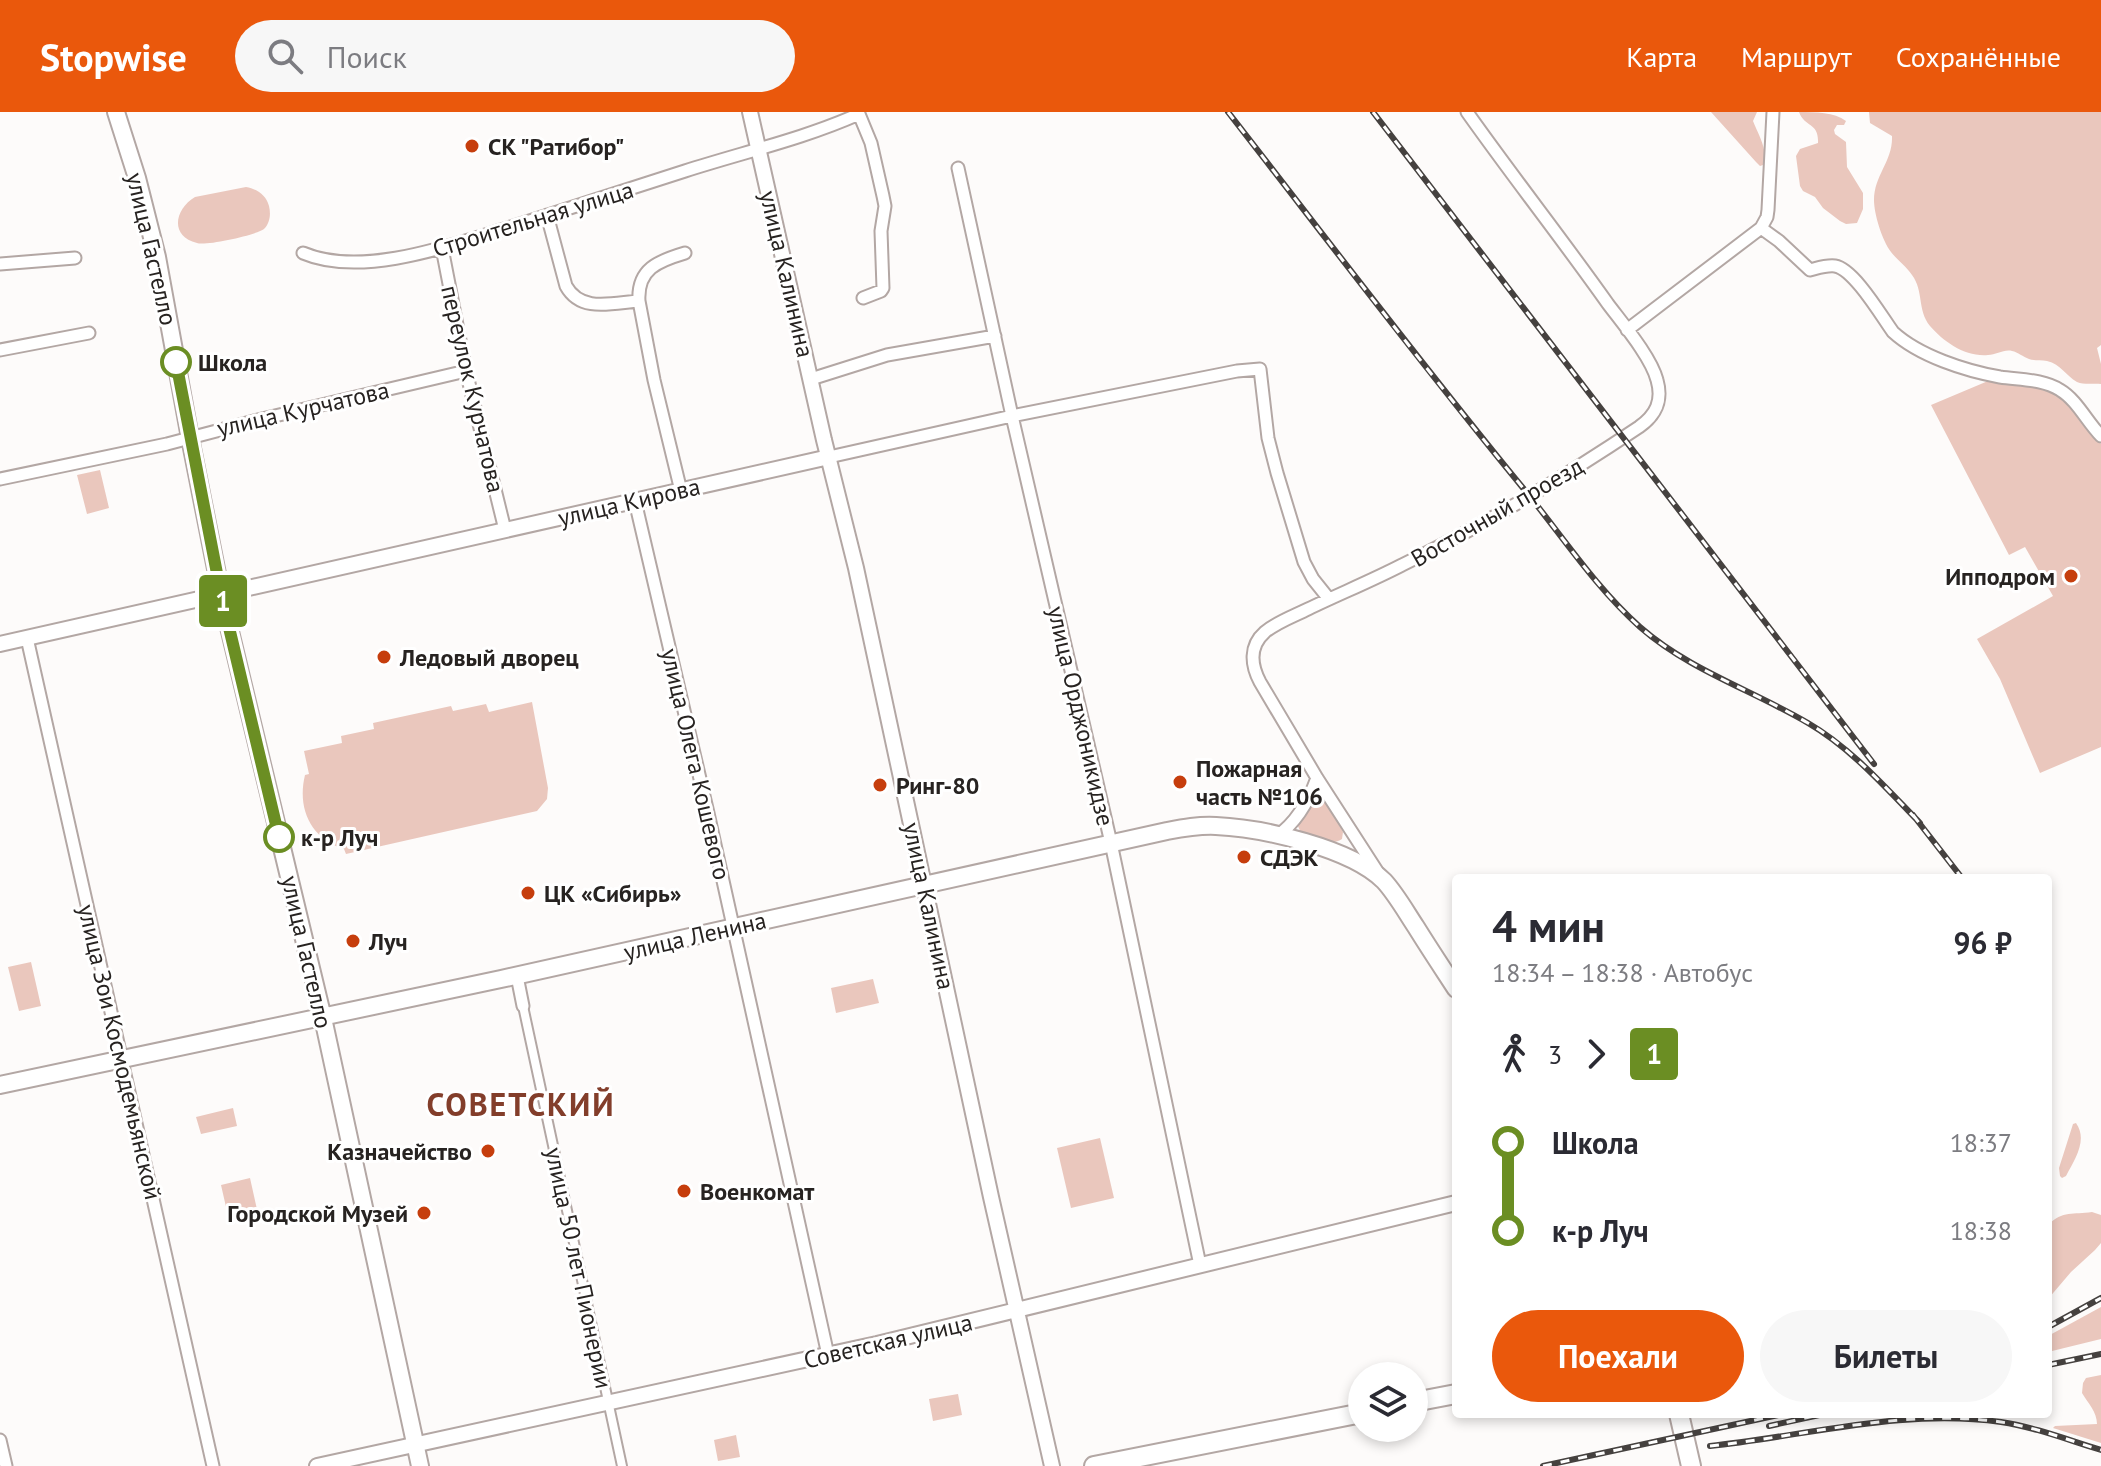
<!DOCTYPE html>
<html lang="ru">
<meta charset="utf-8">
<style>
body{margin:0;font-family:"PT Sans",sans-serif;background:#f7f7f7;color:#2b2b33;height:100vh;display:flex;flex-direction:column;font-size:30px;white-space:nowrap}
*{box-sizing:border-box;margin:0}
p{font-size:26px;color:#7c7c81}
.icon{flex:none;width:44px;height:44px;fill:none;stroke:currentColor;stroke-width:2;stroke-linecap:round;stroke-linejoin:round}
.map{position:relative;flex:1;overflow:hidden}
.side{position:absolute;left:1452px;top:762px;width:600px;height:544px;display:flex;flex-direction:column;background:#fff;border-radius:8px;box-shadow:0 4px 12px #0003}
.side>*{flex:none}
.badge{padding:0 16px;border-radius:6px;font-size:28px;line-height:52px}
.buttons{position:absolute;left:1348px;top:1250px;display:grid;gap:16px}
.buttons a{display:grid;place-items:center;width:80px;height:80px;border-radius:50%;background:#fff;box-shadow:0 4px 12px #0003;font-size:40px}
.map>.badge{position:absolute;translate:-50% -50%;box-shadow:0 0 0 4px #fff}
.legs{display:flex;align-items:center;gap:12px;height:88px;padding:0 40px;font-size:26px}
.legs p{margin-inline-start:auto}
.summary{display:flex;align-items:center;justify-content:space-between;height:136px;padding:0 40px}
h1{font-size:44px;font-weight:700;line-height:60px}
.button{display:flex;gap:16px;margin-top:auto;padding:16px 40px}
.button a{flex:1;height:92px;border-radius:48px;background:#ea580c;color:#fff;font-size:32px;font-weight:700;line-height:92px;text-align:center}
.button a+a{background:#f7f7f7;color:#2b2b33}
ul{padding:0 40px;list-style:none}
li{display:flex;align-items:center;gap:28px;height:88px;font-size:30px}
li i{display:grid;place-items:center;width:12px;height:100%;margin:0 10px;background:currentColor}
li i::after{content:'';width:20px;height:20px;margin:-10px;border:6px solid;border-radius:50%;background:#fff}
li p{margin-inline-start:auto}
li:first-child i{background:linear-gradient(#0000 50%,currentColor 0)}
li:last-child i{background:linear-gradient(currentColor 50%,#0000 0)}
header{display:flex;align-items:center;gap:48px;box-sizing:border-box;height:112px;padding:0 40px;background:#ea580c;color:#fff}
header strong{font-size:38px}
nav{display:flex;gap:44px;margin-inline-start:auto;font-size:28px}
.search{width:560px;height:72px;background:#f7f7f7;display:flex;align-items:center;gap:20px;box-sizing:border-box;padding:0 28px;border-radius:44px;color:#7c7c81;font-size:30px}
.map>svg:first-child{display:block}
.green{fill:#eac7bd}
.lines{fill:none;stroke-linecap:round;stroke-linejoin:round}
.pedestrian-casing{stroke:#b3a7a4;stroke-width:12}
.minor-casing{stroke:#b3a7a4;stroke-width:15}
.tertiary-casing{stroke:#b3a7a4;stroke-width:18}
.secondary-casing{stroke:#b3a7a4;stroke-width:20}
.primary-casing{stroke:#b3a7a4;stroke-width:22}
.pedestrian{stroke:#fff;stroke-width:8}
.minor{stroke:#fff;stroke-width:11}
.tertiary{stroke:#fff;stroke-width:14}
.secondary{stroke:#fff;stroke-width:16}
.primary{stroke:#fff;stroke-width:18}
.rail-casing{stroke:#45413f;stroke-width:6}
.rail{stroke:#fff;stroke-width:3;stroke-dasharray:9;stroke-linecap:butt}
.line-1-casing{stroke:#fff;stroke-width:18}
.line-1{stroke:#6b8e23;stroke-width:12}
.poi-dot{fill:#c63e0d;stroke:#fff;stroke-width:3}
.stop-1-dot{fill:#fff;stroke:#6b8e23;stroke-width:4}
.labels{text-anchor:middle;dominant-baseline:central;stroke-width:6;stroke-linejoin:round;paint-order:stroke}
.poi-label{font-size:24px;font-weight:bold;fill:#272321;stroke:#fff;text-anchor:start}
.street-label{font-size:24px;fill:#272321;stroke:#fff}
.stop-label{font-size:24px;font-weight:bold;fill:#272321;stroke:#fff;text-anchor:start}
.district-label{font-size:32px;font-weight:bold;letter-spacing:2px;fill:#833e2b;stroke:#fff}
</style>
<header>
<strong>Stopwise</strong>
<div class="search"><svg class="icon" aria-label="search" viewBox="0 0 24 24"><circle cx="10" cy="10" r="6"/><path d="M15 15l6 6"/></svg>Поиск</div>
<nav><a>Карта</a><a>Маршрут</a><a>Сохранённые</a></nav>
</header>
<div class="map">
<svg width="2101" height="1354" viewBox="0 0 2101 1354">
<rect width="100%" height="100%" fill="#fdfbfa"/>
<path class="green" d="M1711,0H1757L1753,9C1758,22 1769,39 1763,53L1760,54L1756,50Z
M1799,0C1816,0 1834,0 1846,9L1844,13H1837L1834,18L1835,22L1846,30L1847,55L1863,81V97L1857,111L1846,112L1840,109L1823,96L1815,85L1803,79L1800,74L1796,44L1800,37L1818,31C1819,10 1805,16 1799,0Z
M1869,0H2101V233L2097,236L2101,252V272C2094,271 2084,273 2077,270C2066,264 2061,252 2047,249C2041,248 2035,249 2029,247C2023,245 2018,240 2012,239C2004,237 1996,243 1988,243C1965,245 1944,230 1930,214C1917,198 1924,179 1912,163C1906,154 1897,148 1891,140C1882,128 1874,102 1874,88C1874,63 1893,49 1892,24L1870,11Z
M246,75C257,77 266,83 269,94C271,102 270,111 264,117C256,123 206,134 197,131C169,124 175,97 195,85Z
M1988,269C2010,269 2040,269 2058,282C2072,292 2090,318 2101,332V635L2040,661L2000,567L1977,527L2053,484L2025,435L2009,443L1931,293Z
M100,358L109,396L87,402L77,363Z
M532,590L548,676L547,687L537,699L346,742L344,737C310,726 297,696 305,663L309,662L304,639L342,631L341,624L374,617L373,611L451,594L453,599L486,592L489,600Z
M1315,688H1322L1326,690L1343,720L1342,727C1330,735 1314,726 1301,721L1297,712L1310,692Z
M31,850L41,894L19,899L8,855Z
M873,867L879,891L836,901L831,876Z
M233,996L237,1014L201,1022L196,1005Z
M2076,1011C2088,1028 2075,1047 2066,1064L2062,1066L2060,1064L2059,1056L2073,1012Z
M1100,1026L1114,1086L1071,1096L1057,1036Z
M250,1066L258,1102L229,1108L221,1073Z
M2092,1100L2101,1103V1131L2095,1138L2071,1160L2048,1187V1113C2063,1098 2073,1103 2092,1100Z
M2101,1195V1227L2048,1240V1224Z
M2101,1263V1331L2053,1316L2055,1314L2097,1312C2097,1300 2088,1291 2082,1281L2083,1271L2086,1266Z
M958,1282L962,1303L933,1309L929,1287Z
M736,1323L740,1345L718,1349L714,1328Z"/>
<g class="lines">
<defs>
<path id="pedestrian" d="M523,894L622,1354"/>
<path id="minor" d="M958,56L1012,304L1111,731L1200,1153
M547,103L566,174C581,201 612,191 639,189L654,268L681,379
M1761,116L1779,129L1810,158C1818,156 1826,153 1835,154C1854,157 1882,205 1893,220C1919,244 1966,259 2000,265C2020,268 2043,267 2060,278C2077,288 2087,310 2101,324
M442,136L466,259L505,418
M303,141C364,167 457,131 517,113C573,95 629,77 685,59C744,40 803,27 859,2L871,31L883,84L885,94L881,119L883,176L881,179L863,186
M0,152L75,146
M639,189C637,157 658,149 685,141
M1627,218L1761,116L1767,105L1768,98L1773,0
M0,238L89,221
M811,267L887,243L995,224
M829,345L1012,304L1237,259L1260,257L1268,326L1277,361L1304,450L1313,467L1329,487
M0,367L167,332L262,307L466,259
M635,389L708,701L828,1243
M27,526L213,1354
M1277,724C1297,710 1309,688 1317,666
M1377,759L1317,666L1260,570C1251,553 1249,534 1265,520C1277,510 1294,504 1308,497C1339,482 1371,469 1402,453C1484,413 1563,366 1639,315C1656,303 1663,289 1657,268C1651,245 1623,212 1608,192C1562,127 1513,65 1467,0
M517,864L523,894
M0,1328L6,1354"/>
<path id="tertiary" d="M750,0L824,328L856,456L991,1085L1052,1354
M0,532L829,345
M317,1354L877,1232L1456,1091"/>
<path id="secondary" d="M116,0L137,66L157,145L190,326L221,482L323,906L420,1354
M0,973L501,867L1167,719C1183,716 1199,713 1216,714C1262,716 1351,736 1384,769C1396,782 1406,800 1416,815C1429,836 1443,857 1456,877"/>
<path id="primary" d="M1414,1290L1456,1282
M1679,1302L1691,1354
M1094,1354L1362,1301"/>
</defs>
<use href="#pedestrian" class="pedestrian-casing"/>
<use href="#minor" class="minor-casing"/>
<use href="#tertiary" class="tertiary-casing"/>
<use href="#secondary" class="secondary-casing"/>
<use href="#primary" class="primary-casing"/>
<use href="#pedestrian" class="pedestrian"/>
<use href="#minor" class="minor"/>
<use href="#tertiary" class="tertiary"/>
<use href="#secondary" class="secondary"/>
<use href="#primary" class="primary"/>
<defs>
<path id="rail" d="M1228,0C1326,126 1422,253 1523,376C1561,422 1595,475 1640,515C1689,558 1752,578 1808,611C1851,636 1885,675 1920,711
M1373,0L1874,652
M1913,703L1962,766
M2048,1215L2101,1186
M2048,1253L2101,1242
M1769,1314L1824,1302
M1710,1334C1806,1324 1904,1296 2001,1310C2035,1315 2068,1328 2101,1338
M1543,1354L1783,1302"/>
</defs>
<use href="#rail" class="rail-casing"/>
<use href="#rail" class="rail"/>
</g>
<g class="lines">
<defs>
<path id="line-1" d="M176,250L221,482L279,725"/>
</defs>
<use href="#line-1" class="line-1-casing"/>
<use href="#line-1" class="line-1"/>
</g>
<g class="poi-dot">
<circle cx="472" cy="34" r="8"/>
<circle cx="2071" cy="464" r="8"/>
<circle cx="384" cy="545" r="8"/>
<circle cx="1180" cy="670" r="8"/>
<circle cx="880" cy="673" r="8"/>
<circle cx="1244" cy="745" r="8"/>
<circle cx="528" cy="781" r="8"/>
<circle cx="353" cy="829" r="8"/>
<circle cx="488" cy="1039" r="8"/>
<circle cx="684" cy="1079" r="8"/>
<circle cx="424" cy="1101" r="8"/>
</g>
<g class="stop-1-dot">
<circle cx="176" cy="250" r="14"/>
<circle cx="279" cy="725" r="14"/>
</g>
<g class="labels">
<g class="poi-label">
<text x="488" y="34">СК "Ратибор"</text>
<text x="2055" y="464" text-anchor="end">Ипподром</text>
<text x="400" y="545">Ледовый дворец</text>
<text x="1196" y="656">Пожарная<tspan x="1196" dy="28">часть №106</tspan></text>
<text x="896" y="673">Ринг-80</text>
<text x="1260" y="745">СДЭК</text>
<text x="544" y="781">ЦК «Сибирь»</text>
<text x="369" y="829">Луч</text>
<text x="472" y="1039" text-anchor="end">Казначейство</text>
<text x="700" y="1079">Военкомат</text>
<text x="408" y="1101" text-anchor="end">Городской Музей</text>
</g>
<g class="street-label">
<text transform="translate(533 107) rotate(-17)">Строительная улица</text>
<text transform="translate(152 137) rotate(77)">улица Гастелло</text>
<text transform="translate(787 162) rotate(77)">улица Калинина</text>
<text transform="translate(473 277) rotate(77)">переулок Курчатова</text>
<text transform="translate(303 297) rotate(-13)">улица Курчатова</text>
<text transform="translate(629 390) rotate(-13)">улица Кирова</text>
<text transform="translate(1497 400) rotate(-30)">Восточный проезд</text>
<text transform="translate(1081 604) rotate(77)">улица Орджоникидзе</text>
<text transform="translate(696 652) rotate(77)">улица Олега Кошевого</text>
<text transform="translate(929 794) rotate(78)">улица Калинина</text>
<text transform="translate(695 824) rotate(-13)">улица Ленина</text>
<text transform="translate(307 840) rotate(77)">улица Гастелло</text>
<text transform="translate(120 940) rotate(77)">улица Зои Космодемьянской</text>
<text transform="translate(579 1156) rotate(78)">улица 50 лет Пионерии</text>
<text transform="translate(888 1229) rotate(-13)">Советская улица</text>
</g>
<g class="stop-label">
<text x="198" y="250">Школа</text>
<text x="301" y="725">к-р Луч</text>
</g>
<g class="district-label">
<text x="521" y="992">СОВЕТСКИЙ</text>
</g>
</g>
</svg>
<div class="buttons">
<a><svg class="icon" aria-label="layers" viewBox="0 0 24 24"><path d="M12 4l9 5-9 5-9-5zM3 14l9 5 9-5"/></svg></a>
</div>
<b class="badge" style="left:223px;top:489px;background:#6b8e23;color:#fff">1</b>
<section class="side">
<div class="summary"><div><h1>4 мин</h1><p>18:34 – 18:38 · Автобус</p></div><b>96 ₽</b></div>
<div class="legs"><svg class="icon" aria-label="walk" viewBox="0 0 24 24"><circle cx="13" cy="4" r="2"/><path d="M13 8l-2 6 4 7M11 14l-3 7M7 12l3-4h3l4 4"/></svg>3<svg class="icon" aria-label="forward" viewBox="0 0 24 24"><path d="M9 5l7 7-7 7"/></svg><b class="badge" style="background:#6b8e23;color:#fff">1</b></div>
<ul>
<li><i style="color:#6b8e23"></i><b>Школа</b><p>18:37</p></li>
<li><i style="color:#6b8e23"></i><b>к-р Луч</b><p>18:38</p></li>
</ul>
<div class="button"><a>Поехали</a><a>Билеты</a></div>
</section>
</div>
